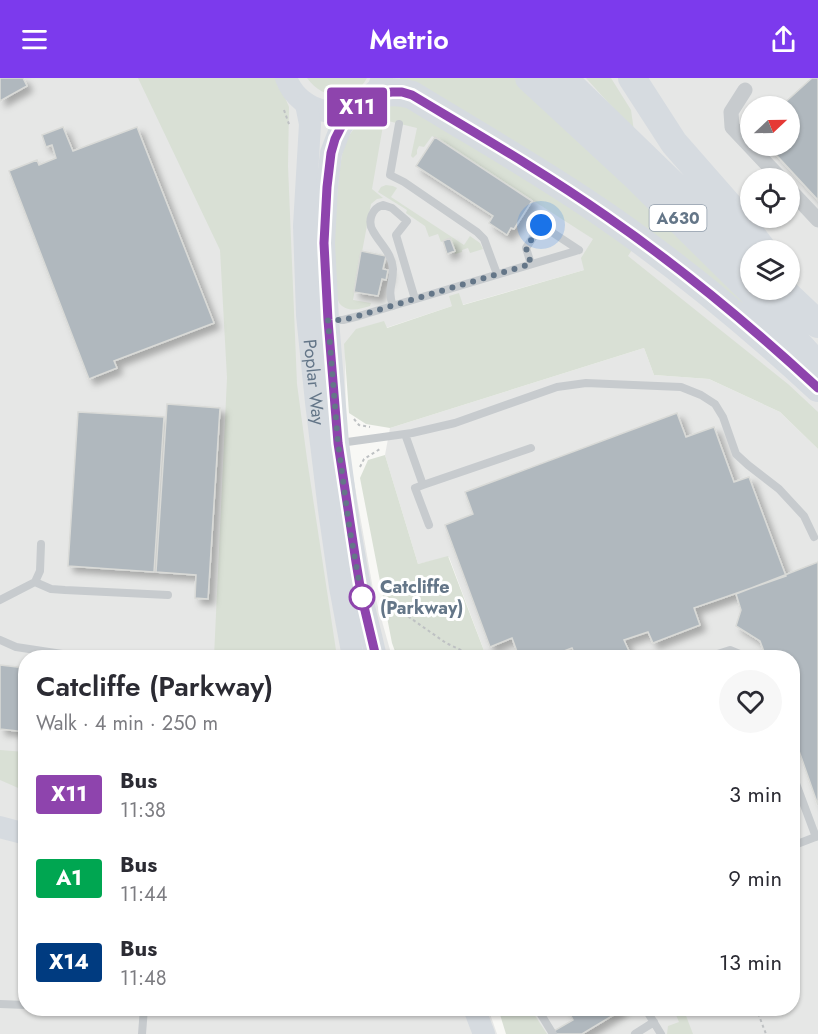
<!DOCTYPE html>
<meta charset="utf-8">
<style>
body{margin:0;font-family:Jost,sans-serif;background:#f7f7f7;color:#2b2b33;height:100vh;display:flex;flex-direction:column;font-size:22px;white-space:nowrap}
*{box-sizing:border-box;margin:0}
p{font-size:20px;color:#7c7c81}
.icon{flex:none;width:33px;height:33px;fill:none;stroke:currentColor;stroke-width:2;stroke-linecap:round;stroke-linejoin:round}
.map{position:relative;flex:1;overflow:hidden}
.panel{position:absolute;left:18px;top:572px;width:782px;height:366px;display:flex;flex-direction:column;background:#fff;border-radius:24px;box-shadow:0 2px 4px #0004}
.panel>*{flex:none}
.badge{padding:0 12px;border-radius:4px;font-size:21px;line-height:39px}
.needle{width:39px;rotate:68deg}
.buttons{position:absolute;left:740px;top:18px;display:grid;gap:12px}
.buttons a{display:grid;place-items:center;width:60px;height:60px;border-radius:50%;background:#fff;box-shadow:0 2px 4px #0004;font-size:30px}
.you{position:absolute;width:30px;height:30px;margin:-15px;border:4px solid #fff;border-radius:50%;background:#1a73e8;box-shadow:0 0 0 9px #1a73e833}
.map>.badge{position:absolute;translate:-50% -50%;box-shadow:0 0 0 3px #fff}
.round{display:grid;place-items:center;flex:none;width:63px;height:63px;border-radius:32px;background:#f7f7f7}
.headline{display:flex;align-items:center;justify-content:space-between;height:102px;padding:0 18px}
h1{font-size:28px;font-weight:600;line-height:45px}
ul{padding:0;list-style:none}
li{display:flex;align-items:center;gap:18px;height:84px;padding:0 18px}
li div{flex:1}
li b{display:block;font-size:22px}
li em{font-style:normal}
li .badge{min-width:66px;font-weight:700;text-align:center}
header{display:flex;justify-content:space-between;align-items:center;height:78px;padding:0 18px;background:#7c3aed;color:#fff;font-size:27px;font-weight:600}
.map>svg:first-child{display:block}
.built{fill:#e6e7e6;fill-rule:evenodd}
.green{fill:#d9e0d5}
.building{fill:#b0b8be;stroke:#d9dad7;stroke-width:1.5;filter:url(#shadow)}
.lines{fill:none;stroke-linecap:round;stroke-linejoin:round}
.path{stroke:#bec1c3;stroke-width:2;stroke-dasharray:3 3;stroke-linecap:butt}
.lane{stroke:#c7cbce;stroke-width:8}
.street{stroke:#c7cbce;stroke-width:15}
.secondary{stroke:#d6dbe0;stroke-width:22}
.highway{stroke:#d6dbe0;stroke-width:28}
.line-casing{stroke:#fff;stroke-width:14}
.line{stroke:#8e44ad;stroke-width:9}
.walk{stroke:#647688;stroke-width:6;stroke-dasharray:0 10.8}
.stop-dot{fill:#fff;stroke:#8e44ad;stroke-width:3}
.labels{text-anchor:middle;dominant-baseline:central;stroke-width:6;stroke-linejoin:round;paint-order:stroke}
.shield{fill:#fff;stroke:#929fac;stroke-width:1.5}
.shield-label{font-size:16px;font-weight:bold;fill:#647688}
.street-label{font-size:18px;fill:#647688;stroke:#fff}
.stop-label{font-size:18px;font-weight:bold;fill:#647688;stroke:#fff;text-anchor:start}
</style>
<header><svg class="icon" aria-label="menu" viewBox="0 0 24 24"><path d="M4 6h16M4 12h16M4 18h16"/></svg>Metrio<svg class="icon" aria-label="share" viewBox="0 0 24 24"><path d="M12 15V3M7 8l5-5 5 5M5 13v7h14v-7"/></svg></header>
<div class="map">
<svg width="818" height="956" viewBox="0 0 818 956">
<defs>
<filter id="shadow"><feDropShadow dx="5.5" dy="5.5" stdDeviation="3" flood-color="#0004"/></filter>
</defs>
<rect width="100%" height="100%" fill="#f8f8f5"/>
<path class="built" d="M0,0H818V348L584,192L462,227L459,216L452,228L386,250L345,268L346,358L373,511L392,579H26V930H488L497,956H0ZM750,28H789V68H750ZM750,100H789V140H750ZM750,172H789V212H750Z
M644,270L654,297L709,301L780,334L818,371V956H539L521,930H792V579H513L511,572L486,578L449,479L418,486L385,377L390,350Z"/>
<path class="green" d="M138,0H277L289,29L288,88L297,306L307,381L337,579H214L227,300L220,172Z
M307,0H367C353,26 323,22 307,0Z
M400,0H517L757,236L400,2Z
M586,0H611L631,32L634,53Z
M393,26L413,28L635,167L628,178L788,306L818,334V371L780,334L709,301L654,297L644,270L390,350L366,346L349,335L344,266L356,251L384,243L387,250L452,228L449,218L459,215L463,227L584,192L581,180L593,161L432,58L424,69L419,68L417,72V76L413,80L411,78L417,50L384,42L372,111L383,120L377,121L371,126L353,222L371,225L370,228C360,231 348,235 340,226C329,212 337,84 345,65C350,54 365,36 375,31C381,28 388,27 393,26Z
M386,107L393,108L397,110L391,119L464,167L470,158L480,165L483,171L470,175L468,170L462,172V174L455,176L450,161L441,164L438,156L429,159L425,148L406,135L407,132L378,114L381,109Z
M385,377L418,486L448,478L486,578L511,572L513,579H397L392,565L360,400L368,382Z
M0,672L25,674V713L0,702Z
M498,930H534V936L547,956H506Z
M673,930H683L693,956H667L668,948L679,944Z"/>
<path class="building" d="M0,0H23L27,8L0,23Z
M812,0H818V122L768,68H789V28H781Z
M63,49L73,73L137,49L214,245L114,283L117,290L89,301L9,93L37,82L39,87L56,80L52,67L46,69L42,57Z
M435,59L532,123L514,151L511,150L507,157L489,145L493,138L416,88Z
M450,160L455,173L447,176L443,163Z
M361,173L386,178L383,191L388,192L386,202L382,201L378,218L354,214Z
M167,326L220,330L208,521L195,520L196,497L156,494Z
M78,334L164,339L154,494L68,488Z
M677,335L686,359L714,349L734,404L749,399L786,498L694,530L700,547L653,565L648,554L624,562L629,573L613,579H576L572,570L548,579H519L512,560L490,569L445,447L473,436L465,414Z
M818,484V727L792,653V579H766L760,563L736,548L741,532L736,516Z
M0,587L26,590V654L0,651Z
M567,930H591V931L593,930H621L622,932L582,956H553L552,954L573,942Z"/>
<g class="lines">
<path class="path" d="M284,32L290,49
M354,341L359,347L370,349
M360,389L364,381L380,371
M383,523H386L446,565L476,579
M395,572L396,579
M756,930L766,956"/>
<path class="lane" d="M399,46L390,97L404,104L477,154L484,161L497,196
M531,186L526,170L541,147L579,172
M393,228C387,212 393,206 393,191C392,175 380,166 373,153C367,143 372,130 383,127L392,130L407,143L396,157L415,221
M330,242H343L359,238L579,172
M405,356L423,407L415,410L429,447
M340,365L412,355L455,345L557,309L586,305L681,309L701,317L715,326L723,339L736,376L748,387L779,411L804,438L814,459
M423,407L531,370
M35,504L51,511L65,512L168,517
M0,522L35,504L40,493L41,466
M0,562L16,569L82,579
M708,579L730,572L747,579
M792,695L816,759
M792,768L818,758
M0,926L26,927
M537,930L553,956
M645,930L661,956
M142,956L144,930
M635,956L654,944"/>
<path class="street" d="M745,12L731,34L732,49L780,100
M789,111L818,142"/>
<g class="secondary">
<path d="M286,0C300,37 348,46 374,17C378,13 380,5 382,0"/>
<path id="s1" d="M306,26L310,46L304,148L307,237L316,324L329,432L340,509L353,579"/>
<path d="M354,31L341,49L331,75L327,109L324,165L328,242L338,365L349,447L362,520L376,579"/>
<path d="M0,749L26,756"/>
<path d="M474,930L484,956"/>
</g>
<path class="highway" d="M529,0L635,98L750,212L817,287
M563,0L750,181
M632,0L674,65L731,130L763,172
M376,16C389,14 399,13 412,17C477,57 543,94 606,138C680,189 751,248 818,310
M782,212L818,246"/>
</g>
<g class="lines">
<defs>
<path id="line" d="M376,579L362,520L356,484L338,365L328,242L326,204L324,165L327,109L331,75L335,61L341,49L354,31L363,26L376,16L392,14H402L412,17C477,56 543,94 606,138C680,189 751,248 818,310"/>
</defs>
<use href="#line" class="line-casing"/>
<use href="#line" class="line"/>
<path class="walk" d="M362,519V520L349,447L338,365L328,242H343L358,238L531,186L526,170L541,147"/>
</g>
<circle class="stop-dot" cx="362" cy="519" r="12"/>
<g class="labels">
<rect class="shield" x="649.5" y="127" width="57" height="26" rx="4.5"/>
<g class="shield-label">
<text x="678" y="140">A630</text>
</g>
<g class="street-label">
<text stroke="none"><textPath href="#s1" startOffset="279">Poplar Way</textPath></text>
</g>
<g class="stop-label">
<text x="380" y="509">Catcliffe<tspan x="380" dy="21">(Parkway)</tspan></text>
</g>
</g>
</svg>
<div class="buttons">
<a><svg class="needle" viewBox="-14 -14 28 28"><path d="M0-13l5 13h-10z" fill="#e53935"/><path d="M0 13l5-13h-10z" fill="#7c7c81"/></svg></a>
<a><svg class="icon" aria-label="locate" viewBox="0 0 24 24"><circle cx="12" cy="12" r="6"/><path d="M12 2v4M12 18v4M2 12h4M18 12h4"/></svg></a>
<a><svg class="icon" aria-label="layers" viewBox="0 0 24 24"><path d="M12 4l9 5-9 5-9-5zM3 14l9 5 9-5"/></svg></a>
</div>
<div class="you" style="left:541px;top:147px"></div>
<b class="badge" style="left:357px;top:29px;background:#8e44ad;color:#fff">X11</b>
<section class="panel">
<div class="headline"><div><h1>Catcliffe (Parkway)</h1><p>Walk · 4 min · 250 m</p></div><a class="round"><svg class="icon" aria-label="heart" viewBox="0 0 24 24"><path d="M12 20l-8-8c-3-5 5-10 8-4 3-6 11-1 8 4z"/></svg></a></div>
<ul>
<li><span class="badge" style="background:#8e44ad;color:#fff">X11</span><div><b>Bus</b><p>11:38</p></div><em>3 min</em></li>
<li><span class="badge" style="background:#00a651;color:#fff">A1</span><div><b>Bus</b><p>11:44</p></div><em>9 min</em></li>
<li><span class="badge" style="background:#003b80;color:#fff">X14</span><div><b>Bus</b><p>11:48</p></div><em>13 min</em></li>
</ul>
</section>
</div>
